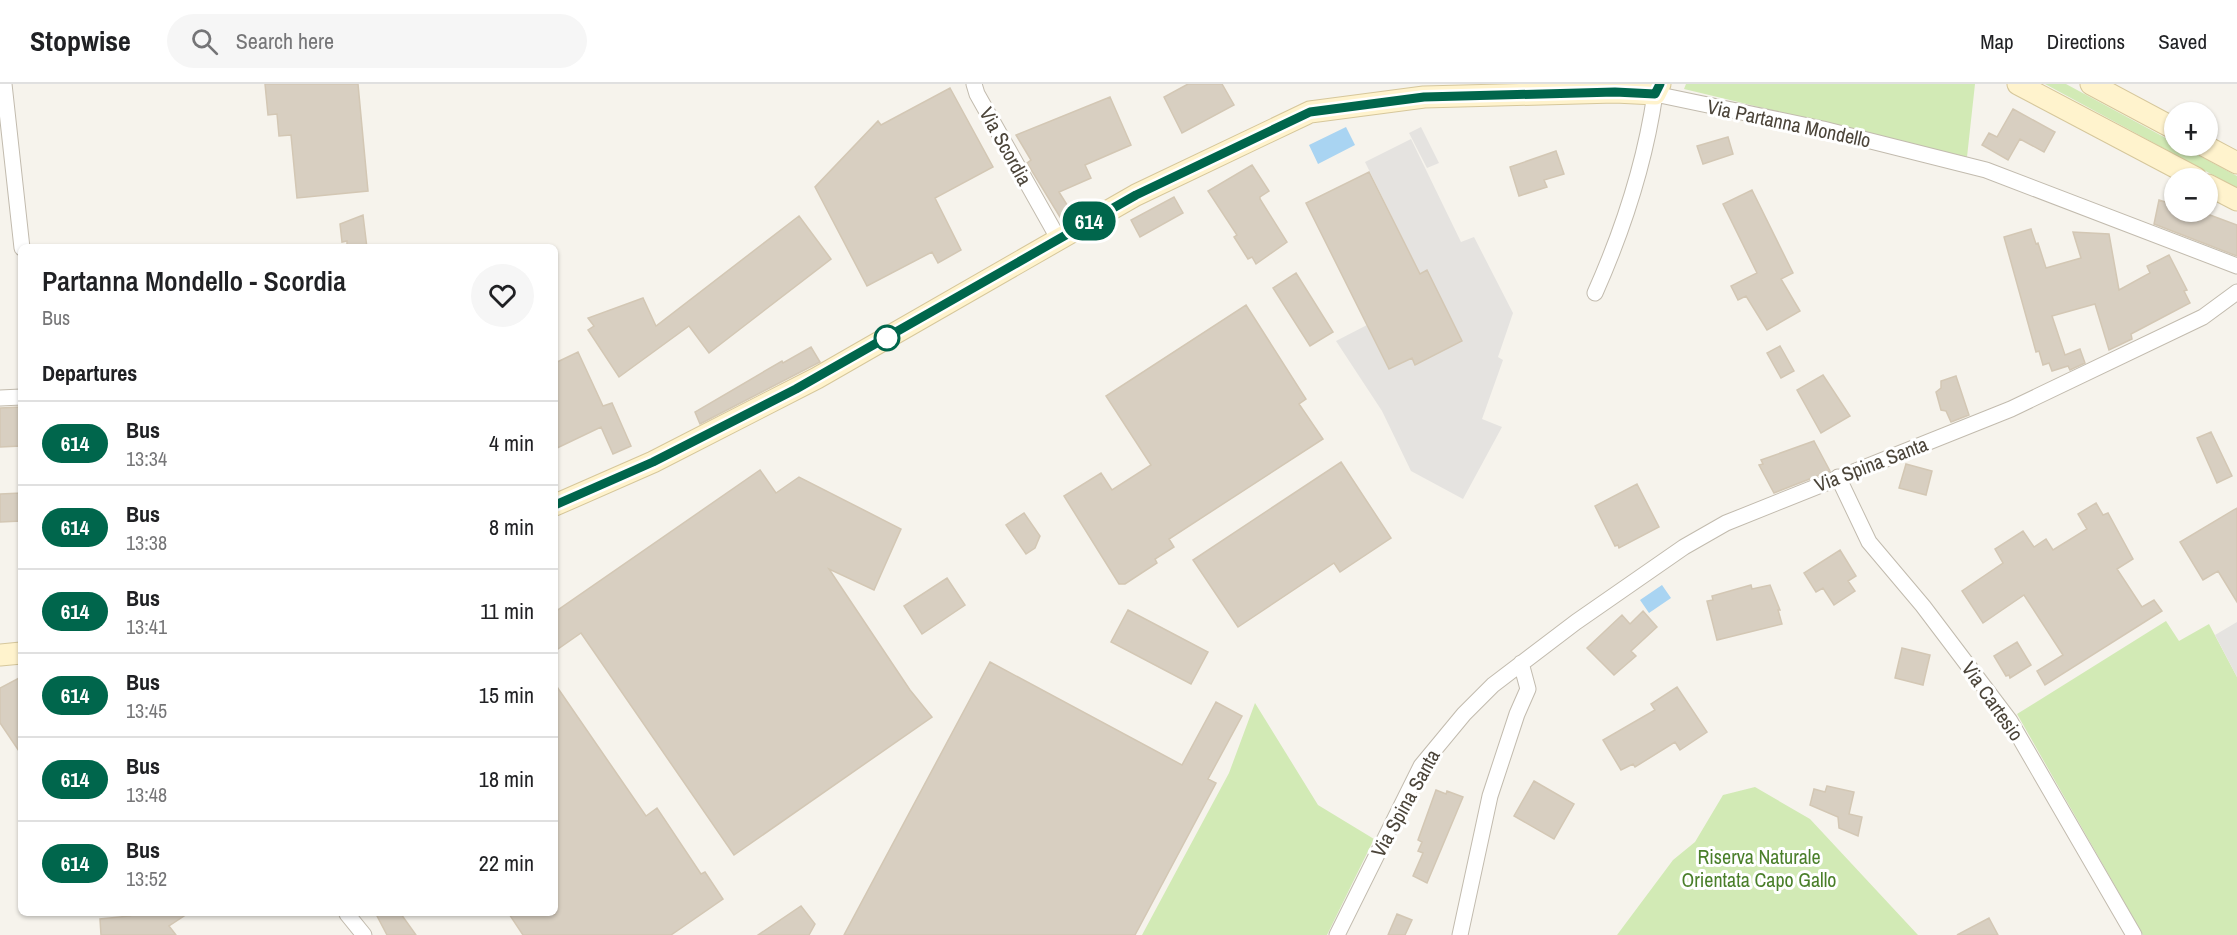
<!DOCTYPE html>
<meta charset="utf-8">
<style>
body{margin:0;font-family:"Archivo Narrow",sans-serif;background:#f6f6f6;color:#202124;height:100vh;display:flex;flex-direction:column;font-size:22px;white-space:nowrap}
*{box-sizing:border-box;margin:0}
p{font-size:20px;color:#757577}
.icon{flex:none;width:33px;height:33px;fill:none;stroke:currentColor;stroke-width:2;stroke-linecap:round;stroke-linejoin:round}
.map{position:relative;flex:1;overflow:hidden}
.panel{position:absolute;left:18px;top:160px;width:540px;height:672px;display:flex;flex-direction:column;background:#fff;border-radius:9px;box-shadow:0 2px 4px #0004}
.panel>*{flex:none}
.badge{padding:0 12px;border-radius:20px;font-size:21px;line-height:39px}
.fabs{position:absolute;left:2164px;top:18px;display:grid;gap:12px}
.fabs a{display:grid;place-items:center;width:54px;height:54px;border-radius:50%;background:#fff;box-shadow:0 2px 4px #0004;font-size:30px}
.map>.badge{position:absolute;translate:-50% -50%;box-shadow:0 0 0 3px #fff}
h2{padding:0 24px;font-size:22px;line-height:54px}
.round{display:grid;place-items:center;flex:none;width:63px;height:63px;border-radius:32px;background:#f6f6f6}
.overview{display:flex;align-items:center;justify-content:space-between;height:102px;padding:0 24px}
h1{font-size:28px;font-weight:600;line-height:45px}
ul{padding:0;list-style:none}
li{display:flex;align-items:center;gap:18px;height:84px;padding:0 24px;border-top:2px solid #e0e0e0}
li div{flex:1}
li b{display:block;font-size:22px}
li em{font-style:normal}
li .badge{min-width:66px;font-weight:700;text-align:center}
header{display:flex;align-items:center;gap:36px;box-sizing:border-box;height:84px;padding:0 30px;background:#fff;border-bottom:2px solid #e0e0e0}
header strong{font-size:28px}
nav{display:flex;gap:33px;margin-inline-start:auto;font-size:21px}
.search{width:420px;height:54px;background:#f6f6f6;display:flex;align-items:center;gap:15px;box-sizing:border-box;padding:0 21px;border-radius:33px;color:#757577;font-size:22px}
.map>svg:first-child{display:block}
.green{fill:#d2eab5}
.parking{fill:#e5e3e0}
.water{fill:#a9d4f2}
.building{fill:#d8cfc1;stroke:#d3c7b4;stroke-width:1.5}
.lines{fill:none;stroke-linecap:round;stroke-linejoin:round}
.minor-casing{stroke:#c2bbae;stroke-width:17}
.secondary-casing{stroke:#d6c79b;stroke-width:23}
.minor{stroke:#fff;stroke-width:15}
.secondary{stroke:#fff3cd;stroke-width:21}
.line-casing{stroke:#fff;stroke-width:14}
.line{stroke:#00664c;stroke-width:9}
.stop-dot{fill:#fff;stroke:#00664c;stroke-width:3}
.labels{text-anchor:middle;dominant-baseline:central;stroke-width:6;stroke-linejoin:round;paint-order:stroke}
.street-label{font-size:20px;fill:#4b4439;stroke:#fff}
.park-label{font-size:20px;fill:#4a7f2a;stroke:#fff}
</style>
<header>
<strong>Stopwise</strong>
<div class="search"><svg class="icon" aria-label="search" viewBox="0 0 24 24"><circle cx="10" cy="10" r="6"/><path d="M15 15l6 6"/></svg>Search here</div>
<nav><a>Map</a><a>Directions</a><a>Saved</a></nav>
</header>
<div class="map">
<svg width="2237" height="851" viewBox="0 0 2237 851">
<rect width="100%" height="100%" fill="#f6f3ec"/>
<path class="green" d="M1686,0H1975L1967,73L1684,5Z
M2045,0H2066L2175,59V62H2181L2237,92V104Z
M2166,537L2179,557L2209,540L2237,593V851H2143L2017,630Z
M1255,619L1318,721L1374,755L1327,851H1142L1229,689Z
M1755,703L1810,735L1918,851H1617L1673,776L1695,758L1723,711Z"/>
<path class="parking" d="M1421,43L1439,79L1427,84L1409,49Z
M1411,55L1461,158L1474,153L1513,229L1498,273L1503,276L1482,335L1502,343L1463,415L1411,387L1382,327L1336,257L1367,241L1389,285L1412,274L1416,280L1462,257L1427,187L1420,190L1365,78Z
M2237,538V593L2215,551Z"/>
<path class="water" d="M1346,43L1355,61L1318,80L1309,61Z
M1662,501L1671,514L1649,529L1640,516Z"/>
<path class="building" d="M265,0H358L368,107L297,114L291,51L279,52L277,30L268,31Z
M1188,0H1222L1234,21L1182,49L1164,13Z
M950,4L993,83L935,114L961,166L938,179L932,168L867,202L815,103L878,37L881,41Z
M1110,13L1131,61L1085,81L1091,94L1059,108L1074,132L1063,138L1027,79L1031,76L1016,51Z
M2013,25L2055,48L2044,68L2020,55L2008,76L1982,61L1989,49L1997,53Z
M1728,53L1733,70L1703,80L1697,62Z
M1556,67L1564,90L1544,96L1547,103L1519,112L1510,83Z
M1252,81L1269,107L1260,113V115L1287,158L1256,180L1252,173L1248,175L1234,153L1237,151L1208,107Z
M1369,88L1420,190L1427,186L1462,257L1415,281L1412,274L1389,285L1306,119Z
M1752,106L1793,189L1781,195L1800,227L1767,246L1746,212L1738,216L1731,202L1757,189L1723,120Z
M1174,113L1183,129L1140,153L1131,136Z
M2159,116L2175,121V128H2202L2237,141V172L2154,140Z
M363,131L367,164H347V157L342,158L340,140Z
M799,132L831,175L709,269L689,242L619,293L588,246L594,242L588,234L643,214L656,242Z
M2031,145L2036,160L2038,159L2046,184L2081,174L2073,148L2109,150L2119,206L2150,189L2147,182L2169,171L2187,206L2184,207L2190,219L2131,250L2132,255L2109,266L2095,220L2052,232L2065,271L2080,265L2085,279L2070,286L2068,282L2052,287L2049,279L2043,281L2039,267L2036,268L2004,153Z
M1296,189L1333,248L1310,262L1273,204Z
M1246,221L1306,315L1299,320L1323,355L1169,455L1174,463L1155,475L1157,479L1125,500H1119L1064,412L1101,389L1112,406L1151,381L1106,312Z
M1780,262L1794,287L1781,294L1767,269Z
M811,263L820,278L700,340L695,328L782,277L783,279Z
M578,268L603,322L612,319L631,362L613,370L601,343L555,365V279Z
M1823,291L1850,332L1821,349L1797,306Z
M1956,292L1969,331L1951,338L1946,327L1941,326L1936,308L1941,304V297Z
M21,323V362L0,363V324Z
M2211,348L2232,392L2217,399L2197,354Z
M1814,357L1830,387L1774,409L1759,381L1763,380L1761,376Z
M1341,378L1391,454L1340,488L1334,479L1238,543L1193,476Z
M1906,380L1932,387L1926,411L1899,404Z
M760,386L776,409L799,393L901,445L874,506L829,485L910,606L932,633L734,771L581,549L555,567V528Z
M1637,400L1659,443L1619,464L1618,461L1615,462L1595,422Z
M21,409V437L0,438V410Z
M2096,419L2103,431L2108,429L2133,475L2117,485L2142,523L2154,516L2162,527L2045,601L2037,587L2063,571L2024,511L1983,539L1962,507L2003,479L1995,465L2023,447L2034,463L2046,455L2053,466L2087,445L2078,430Z
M2237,424V518L2218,487L2203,496L2180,458Z
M1024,429L1040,452L1035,464L1026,470L1006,441Z
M1840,466L1856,492L1848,497L1855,507L1834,521L1823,504L1816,508L1804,489Z
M947,494L965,521L922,550L904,522Z
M1751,501L1752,505L1770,501L1780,526H1778L1782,540L1717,556L1707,517L1713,516L1712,512Z
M1128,526L1208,568L1191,600L1111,558Z
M1643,527L1657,543L1631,567L1636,572L1614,591L1587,564L1622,531L1630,540Z
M2017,558L2031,581L2010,594L2009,591L2006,592L1994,572Z
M1902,564L1930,571L1923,601L1895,594Z
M990,578L1182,681L1216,618L1242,632L1208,695L1216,699L1135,851H844Z
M21,593V670L0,639V604Z
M555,600L646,732L657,724L701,790L705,788L723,815L671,851H523L509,830H555Z
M1677,603L1707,648L1680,666L1675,658L1635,683L1633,680L1621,686L1603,656L1655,626L1651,620Z
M1534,697L1574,720L1554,755L1514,732Z
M1827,702L1854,708L1849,730L1862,733L1858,752L1839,744L1838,733L1810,721L1814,705L1825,708Z
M1436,706L1446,710L1447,707L1463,713L1427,799L1413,792L1423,769L1418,767L1422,758L1418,756Z
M801,822L815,840L809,851H758Z
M128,830H187L169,842L176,851H101L100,835L130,832Z
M376,830H401L416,851H387Z
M1397,830L1412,836L1405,851H1388Z
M1989,834L1998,851H1957Z"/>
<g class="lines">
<defs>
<path id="minor" d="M4,0L22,164
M974,0L977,10L1058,154
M1595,209C1623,146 1645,79 1655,10L1823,45L1986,86L2237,182
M0,314L21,313
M1838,393L1869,458L1923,522L2010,637L2134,851
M347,830L364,851
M1337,851L1421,682L1464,630L1493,601L1576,538L1684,463L1726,439L2011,325L2203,233L2237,208
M1460,851L1490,712L1517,630L1528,605L1521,579"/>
<path id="secondary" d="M2018,0L2196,94
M2091,0L2175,45
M2205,62L2237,79
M2208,101L2237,116
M555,421L653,378L817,294L1136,111L1310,28L1424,13L1615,8L1655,10L1660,0
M0,571L21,569"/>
</defs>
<use href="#minor" class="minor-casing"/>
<use href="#secondary" class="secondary-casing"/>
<use href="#minor" class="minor"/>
<use href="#secondary" class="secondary"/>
</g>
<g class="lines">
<defs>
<path id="line" d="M555,421L653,378L796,305L1136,111L1310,28L1424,13L1615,8L1655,10L1660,0"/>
</defs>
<use href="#line" class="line-casing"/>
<use href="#line" class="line"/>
</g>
<circle class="stop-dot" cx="887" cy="254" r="12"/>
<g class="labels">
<g class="street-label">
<text transform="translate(1789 39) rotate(12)">Via Partanna Mondello</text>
<text transform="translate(1006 62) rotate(61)">Via Scordia</text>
<text transform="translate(1871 380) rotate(-21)">Via Spina Santa</text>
<text transform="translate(1993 617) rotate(55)">Via Cartesio</text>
<text transform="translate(1405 719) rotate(-61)">Via Spina Santa</text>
</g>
<g class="park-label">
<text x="1759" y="772">Riserva Naturale<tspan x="1759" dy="23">Orientata Capo Gallo</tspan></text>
</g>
</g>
</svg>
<div class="fabs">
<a>+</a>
<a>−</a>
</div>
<b class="badge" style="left:1089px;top:137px;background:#00664c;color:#fff">614</b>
<section class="panel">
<div class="overview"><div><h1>Partanna Mondello - Scordia</h1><p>Bus</p></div><a class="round"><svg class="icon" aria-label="heart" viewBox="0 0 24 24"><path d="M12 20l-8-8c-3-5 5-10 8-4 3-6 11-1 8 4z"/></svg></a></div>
<h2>Departures</h2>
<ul>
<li><span class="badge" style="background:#00664c;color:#fff">614</span><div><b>Bus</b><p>13:34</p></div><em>4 min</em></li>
<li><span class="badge" style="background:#00664c;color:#fff">614</span><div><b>Bus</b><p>13:38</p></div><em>8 min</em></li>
<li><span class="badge" style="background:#00664c;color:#fff">614</span><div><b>Bus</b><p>13:41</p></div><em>11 min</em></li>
<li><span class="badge" style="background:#00664c;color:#fff">614</span><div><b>Bus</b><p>13:45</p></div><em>15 min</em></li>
<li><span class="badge" style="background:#00664c;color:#fff">614</span><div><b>Bus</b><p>13:48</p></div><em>18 min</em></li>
<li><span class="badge" style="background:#00664c;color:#fff">614</span><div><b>Bus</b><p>13:52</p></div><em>22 min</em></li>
</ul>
</section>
</div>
